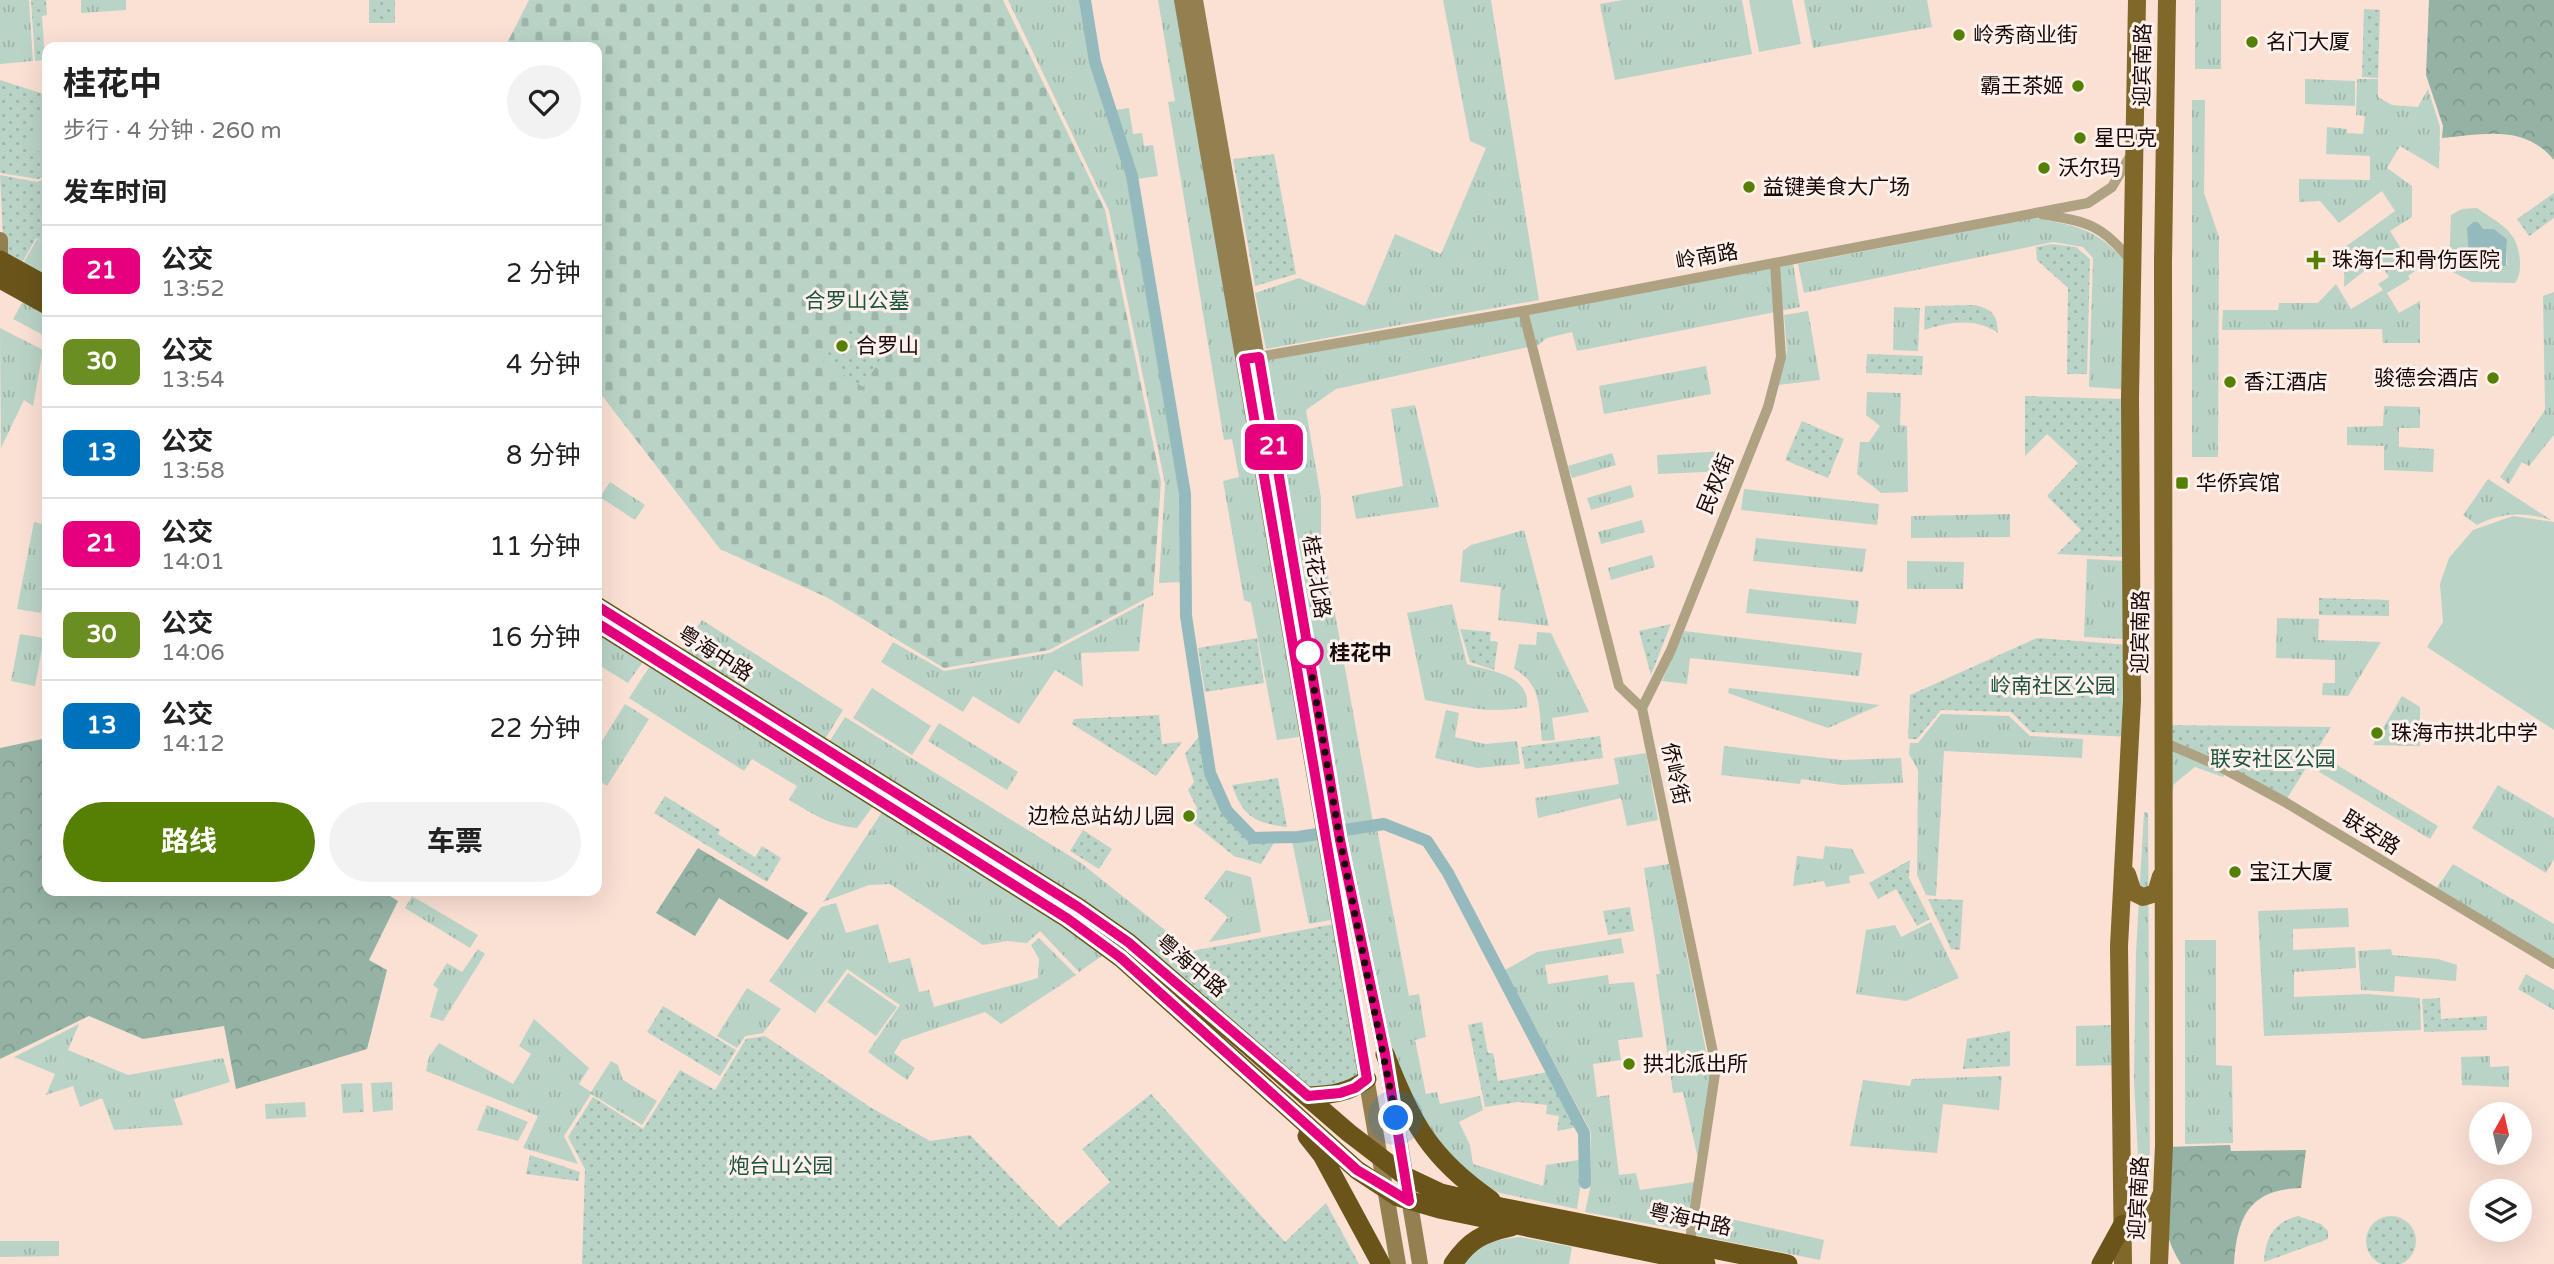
<!DOCTYPE html>
<html lang="zh">
<meta charset="utf-8">
<style>
body{margin:0;font-family:"Varela Round","Noto Sans SC",sans-serif;background:#f2f2f2;color:#222;height:100vh;display:flex;flex-direction:column;font-size:26px;white-space:nowrap}
*{box-sizing:border-box;margin:0}
p{font-size:23px;color:#767676}
.icon{flex:none;width:38px;height:38px;fill:none;stroke:currentColor;stroke-width:2;stroke-linecap:round;stroke-linejoin:round}
.map{position:relative;flex:1;overflow:hidden}
.panel{position:absolute;left:42px;top:42px;width:560px;height:854px;display:flex;flex-direction:column;background:#fff;border-radius:14px;box-shadow:0 7px 28px #0002}
.panel>*{flex:none}
.badge{padding:0 14px;border-radius:10px;font-size:24px;line-height:46px}
.needle{width:46px;rotate:8deg}
.controls{position:absolute;left:2469px;top:1102px;display:grid;gap:14px}
.controls a{display:grid;place-items:center;width:63px;height:63px;border-radius:50%;background:#fff;box-shadow:0 7px 28px #0002;font-size:35px}
.you{position:absolute;width:35px;height:35px;margin:-18px;border:5px solid #fff;border-radius:50%;background:#1a73e8;box-shadow:0 0 0 10px #1a73e833}
.map>.badge{position:absolute;translate:-50% -50%;box-shadow:0 0 0 4px #fff}
h2{padding:0 21px;font-size:26px;line-height:63px}
.round{display:grid;place-items:center;flex:none;width:74px;height:74px;border-radius:37px;background:#f2f2f2}
.summary{display:flex;align-items:center;justify-content:space-between;height:119px;padding:0 21px}
h1{font-size:33px;font-weight:700;line-height:52px}
.action{display:flex;gap:14px;margin-top:auto;padding:14px 21px}
.action a{flex:1;height:80px;border-radius:42px;background:#568003;color:#fff;font-size:28px;font-weight:700;line-height:80px;text-align:center}
.action a+a{background:#f2f2f2;color:#222}
ul{padding:0;list-style:none}
li{display:flex;align-items:center;gap:21px;height:91px;padding:0 21px;border-top:2px solid #e0e0e0}
li div{flex:1}
li b{display:block;font-size:26px}
li em{font-style:normal}
li .badge{min-width:77px;font-weight:700;text-align:center}
.map>svg:first-child{display:block}
.grass{fill:url(#grass-tufts)}
.forest{fill:url(#forest-crowns)}
.cemetery{fill:url(#cemetery-stones)}
.park{fill:url(#park-dots)}
.pitch{fill:#b9d4c6;fill-rule:evenodd}
.water{fill:#95babd}
.lines{fill:none;stroke-linecap:round;stroke-linejoin:round}
.canal{stroke:#95babd;stroke-width:12}
.street{stroke:#afa283;stroke-width:10}
.secondary{stroke:#938051;stroke-width:16}
.primary{stroke:#80682a;stroke-width:18}
.highway{stroke:#6a5419;stroke-width:19}
.line-casing{stroke:#fff;stroke-width:16}
.line{stroke:#e6007e;stroke-width:10}
.walk{stroke:#160b07;stroke-width:7;stroke-dasharray:0 12.6}
.poi-dot{fill:#568003;stroke:#fef0ea;stroke-width:2.5}
.stop-dot{fill:#fff;stroke:#e6007e;stroke-width:3.5}
.labels{text-anchor:middle;dominant-baseline:central;stroke-width:6;stroke-linejoin:round;paint-order:stroke}
.poi-label{font-size:21px;fill:#160b07;stroke:#fef0ea;text-anchor:start}
.street-label{font-size:21px;fill:#160b07;stroke:#fef0ea}
.park-label{font-size:21px;fill:#1c543e;stroke:#fef0ea}
.stop-label{font-size:21px;font-weight:bold;fill:#160b07;stroke:#fef0ea;text-anchor:start}
</style>
<div class="map">
<svg width="2554" height="1264" viewBox="0 0 2554 1264">
<defs>
<pattern id="grass-tufts" width="24" height="20" patternUnits="userSpaceOnUse" patternTransform="scale(1.75)"><rect width="24" height="20" fill="#b9d4c6"/><path d="M3 7l-1-3M5 7V3M7 7l1-3M15 17l-1-3M17 17v-4M19 17l1-3" fill="none" stroke="#9eb5a9"/></pattern>
<pattern id="forest-crowns" width="20" height="18" patternUnits="userSpaceOnUse" patternTransform="scale(1.75)"><rect width="20" height="18" fill="#95b3a4"/><path d="M2 6a3 3 0 1 1 6 0M12 15a3 3 0 1 1 6 0" fill="none" stroke="#80998c"/></pattern>
<pattern id="cemetery-stones" width="16" height="16" patternUnits="userSpaceOnUse" patternTransform="scale(1.75)"><rect width="16" height="16" fill="#b9d4c6"/><path d="M2 7V4a2 2 0 0 1 4 0v3zM10 15v-3a2 2 0 0 1 4 0v3z" fill="#9eb5a9"/></pattern>
<pattern id="park-dots" width="8" height="8" patternUnits="userSpaceOnUse" patternTransform="scale(1.75)"><rect width="8" height="8" fill="#b9d4c6"/><path d="M2 2h.1M6 6h.1" fill="none" stroke="#9eb5a9" stroke-width="1.8" stroke-linecap="round"/></pattern>
</defs>
<rect width="100%" height="100%" fill="#fbe0d4"/>
<path class="grass" d="M0,0H29L33,61L0,64Z
M81,0H126V10L81,13Z
M1008,0H1082L1092,59L1130,175L1183,496V582L1159,583L1165,484L1109,211Z
M1158,0H1180L1305,736L1277,740L1251,603L1244,600L1223,481L1239,477L1232,439L1224,440L1168,102L1175,101Z
M1443,0H1491L1539,300L1266,349L1255,293L1299,278L1365,306L1395,234L1441,254L1486,148L1470,141Z
M1623,0H1742L1752,54L1615,80L1600,4Z
M1804,0H1927L1932,27L1813,48Z
M2195,0H2221V69H2195Z
M2305,79L2355,81V106L2305,104Z
M2357,79H2378V97L2392,105L2418,107L2428,89L2440,127L2439,169L2400,146L2387,168L2412,186V217L2390,231L2415,271L2408,276L2410,279L2387,293L2399,313L2420,301V343H2383L2382,329L2222,330L2223,310H2278L2279,303H2318L2336,284L2351,309L2383,290L2378,284L2389,277L2378,260L2344,287L2345,247L2395,211L2382,191L2339,223L2320,201L2299,202V179L2370,180V156L2326,154L2327,127L2347,129V133L2363,134L2365,116L2356,115Z
M2192,100H2205L2204,193L2219,237L2218,457H2192Z
M1129,108L1133,134L1142,133L1144,146L1153,145L1158,176L1136,179L1115,110Z
M2035,218C2078,226 2097,229 2127,263L2121,389L2089,387L2093,258L2083,247L2053,242L1804,293L1798,264Z
M37,239L47,244V284L20,269Z
M1793,263L1800,307L1577,351L1572,332L1547,338L1538,345L1336,389L1306,410L1321,498V537L1373,822L1342,826L1263,360Z
M2554,292V435L2529,466L2522,462L2509,484L2500,477L2545,410L2543,296Z
M26,296L47,308V337L13,319Z
M1894,307L1920,308L1918,351L1893,350Z
M1808,311L1820,380L1778,385L1787,352L1784,315Z
M0,328L43,350L33,406L24,400L1,448Z
M1706,366L1711,394L1604,414L1599,386Z
M1867,392L1901,393L1900,425L1907,426L1908,492L1881,493L1857,474L1860,442H1869L1880,426L1866,415Z
M1415,405L1439,507L1356,519L1352,496L1403,486L1391,409Z
M2384,406L2420,407V428H2399V447L2434,449L2433,472L2384,470V446L2347,445V427L2383,426Z
M1726,451L1727,471L1658,474L1657,455Z
M1612,453L1616,465L1572,478L1568,466Z
M2488,479L2551,520C2525,512 2501,512 2477,525L2463,515Z
M610,482L645,505L635,520L600,497Z
M1631,485L1634,497L1591,510L1587,498Z
M1744,489L1879,504L1877,525L1741,510Z
M2010,514V537L1911,538V516Z
M1642,520L1645,532L1601,544L1598,532Z
M34,522L47,525V583L41,613L17,609Z
M1524,530L1549,626L1498,620L1501,587L1460,582L1463,551L1471,545Z
M1756,538L1866,549L1863,572L1753,561Z
M1652,555L1655,567L1611,580L1608,568Z
M2087,559L2127,561L2124,639L2084,637Z
M1907,561L1964,562L1963,589H1907Z
M1749,589L1859,601L1856,624L1746,613Z
M1144,603L1139,651L1081,653L1083,687L1055,670L1019,724L973,696L963,712L881,662L893,642L944,671L1050,653Z
M1452,604L1467,664C1492,672 1530,674 1527,707C1491,714 1461,707 1425,700L1407,613Z
M2277,618L2319,619L2318,640L2381,642L2348,696L2322,695L2323,683H2335V660L2276,658Z
M702,620L843,710L822,744L679,654Z
M597,628L645,659L628,683L597,664Z
M1684,631L1862,653L1859,676L1690,658L1687,684L1662,681Z
M1537,632L1551,633L1589,712L1552,718L1555,740L1542,741C1539,712 1543,684 1514,669L1519,644L1536,645Z
M20,634L44,638L35,686L11,681Z
M652,663L876,802L857,828C831,826 811,813 789,800L797,786L752,759L744,771L629,698Z
M1729,688L1880,705L1828,728L1728,693Z
M2402,696L2420,707V746L2373,745Z
M625,704L649,719L607,786L597,779V749Z
M1446,710L1459,713L1455,737L1485,744L1517,741L1520,764L1477,768L1435,758Z
M1941,714L2009,716L2030,736L2083,739L2082,758L1944,751L1936,896L1926,895L1917,875L1918,770L1909,754L1910,743H1918Z
M845,717L1081,863L1195,954L1310,1092L826,747Z
M939,723L1018,772L1007,790L928,741Z
M2165,744L2226,772L2223,777L2195,767L2174,784L2171,796Z
M1724,746L1841,760L1901,758L1903,783L1842,785L1801,779L1800,784L1721,775Z
M1646,753L1658,820L1627,826L1621,798L1538,818L1535,798L1619,784L1614,758Z
M2319,754L2438,826L2430,839L2311,767Z
M2498,785L2554,818V859L2546,873L2472,828Z
M884,809L1106,953L1079,972L1040,931L1027,943L1007,941L983,945L890,884L869,885L823,902Z
M2144,812L2148,813L2150,1190L2147,1195H2140L2134,1080L2136,952Z
M1377,829L1409,996L1419,994L1426,1037L1415,1040L1426,1094L1437,1092L1440,1104L1480,1096L1483,1110L1459,1122L1470,1145L1473,1164L1543,1186L1546,1165L1579,1160L1581,1182L1577,1209L1500,1193L1465,1177L1410,1109L1390,1052L1344,834Z
M1322,838L1336,919L1309,924L1292,841Z
M1825,846L1852,849L1865,873L1849,876L1850,883L1826,887L1824,881L1793,886L1797,856L1823,859Z
M1669,864L1709,1066L1711,1085L1698,1159L1683,1092L1673,1093L1656,974H1660L1644,868Z
M2453,864L2554,924V959L2436,889Z
M1226,870L1251,877L1261,932L1209,942L1228,917L1204,898Z
M412,896L478,935L470,948L405,908Z
M836,903L846,933L878,924L889,963L910,958L919,992L929,990L934,1007L1038,978L1039,959L1031,945L1039,938L1076,975L1001,1024L985,1012L902,1040L894,1053L915,1068L907,1080L868,1052L900,1005L847,969L815,1013L769,981L821,907Z
M2348,908L2349,927L2293,929V950L2355,947L2356,968L2294,972V997L2367,994L2420,998L2421,1030L2264,1036L2258,911Z
M1931,922L1959,978L1906,1001L1856,994L1866,930L1895,925L1901,937Z
M1621,938L1624,953L1545,965L1548,984L1608,975L1609,984L1634,982L1643,1037L1618,1040L1621,1060L1593,1064L1597,1097L1609,1095L1619,1175L1636,1173L1640,1190L1695,1182L1687,1231L1585,1212L1590,1189L1591,1132L1505,970L1537,952Z
M2185,940H2216V1065L2232,1066L2233,1143L2185,1144Z
M478,949L485,954L443,1021L430,1017L438,989L433,985L447,963L462,972Z
M2391,949L2392,955L2438,959L2457,965L2456,981L2395,976L2394,992L2361,990L2358,951Z
M2526,974L2554,990V1010L2518,989Z
M747,988L781,1009L763,1033L745,1036L737,1048L717,1036Z
M534,1019L589,1068L579,1084L591,1092L611,1061L618,1065L623,1080L657,1101L642,1125L591,1094L564,1136L578,1164L523,1148L538,1116L426,1071L429,1057L439,1043L513,1084L531,1054L519,1046Z
M79,1024L68,1050L128,1075L223,1058L230,1082L174,1099L183,1125L114,1130L102,1098L80,1107L73,1086L46,1095L55,1074L14,1057Z
M2115,1025V1065L2076,1066V1026Z
M2490,1056V1067L2509,1066V1087L2462,1085L2461,1057Z
M2002,1076L1999,1110L1943,1104L1937,1153L1850,1146L1863,1080L1910,1086L1912,1079Z
M392,1082L393,1110L373,1112L371,1083Z
M362,1083L364,1112L343,1113L341,1084Z
M305,1102L306,1117L266,1119L265,1104Z
M487,1105L528,1122L518,1141L477,1130Z
M1700,1212L1824,1240L1820,1260L1695,1235Z
M1520,1237L1572,1247L1569,1264H1462C1479,1243 1494,1240 1520,1237Z
M0,1241H59V1256L0,1257Z"/>
<path class="forest" d="M2429,0H2554V160C2525,124 2483,134 2442,138L2443,126L2426,75Z
M47,738V891H382L398,901L369,960L387,970L367,1049L236,1089L224,1026L143,1039L89,1016L0,1059V748Z
M698,848L808,913L788,940L719,898L695,936L656,913Z
M2230,1145L2231,1151L2306,1150L2301,1188C2250,1189 2237,1216 2234,1264H2181C2156,1225 2164,1192 2166,1147Z"/>
<path class="cemetery" d="M529,0H1003L1105,210L1161,482L1153,595L1049,650L944,668L828,598L720,549L597,389V47H505Z"/>
<path class="park" d="M31,0H46L47,15L42,16L45,60L35,61Z
M369,0H395V23H369Z
M2364,9L2380,10L2378,78L2362,77Z
M0,80L47,95V176L38,179L0,173Z
M1274,154L1296,274L1255,286L1233,159Z
M0,175L37,182L47,178V207L41,218L47,222V244L36,238L19,268L4,259Z
M2554,193V218L2529,236L2517,219Z
M2052,244L2076,247L2090,259L2087,374H2067L2068,288L2037,260L2036,247Z
M1974,305C1993,309 1997,315 1998,333C1975,317 1949,322 1924,330L1925,306Z
M846,325L886,350L863,387L823,362Z
M1867,354L1923,356L1922,375L1866,373Z
M2025,396L2122,399L2126,557L2057,554L2081,530L2047,496L2078,463L2047,434L2025,456Z
M1802,421L1844,439L1828,478L1785,460Z
M2319,598L2389,600V616L2319,615Z
M1671,624L1651,675L1639,631Z
M1460,629L1491,632L1490,641L1498,642L1494,670L1470,662Z
M1257,638L1264,683L1205,692L1198,648Z
M2037,638L2130,645V737L2031,732L2011,712L1941,710L1917,739H1908L1910,695Z
M1159,715L1162,744L1182,742L1156,776L1072,724L1074,719Z
M2163,725L2331,727L2285,802L2163,742Z
M1200,735C1209,784 1216,805 1252,840L1275,841L1261,864L1234,856L1193,823L1197,808L1188,790L1194,782L1185,754Z
M1600,736L1603,758L1525,769L1521,747Z
M1278,778L1287,827C1255,823 1243,817 1232,785Z
M665,796L720,830L718,834L755,857L762,846L781,858L767,882L654,813Z
M1083,830L1112,849L1099,869L1070,851Z
M1910,860L1909,878L1930,919L1917,926L1896,889L1878,899L1869,883Z
M1928,899L1963,900L1960,950L1951,949Z
M1630,907L1634,931L1608,935L1603,911Z
M1339,923L1365,1078L1308,1094L1171,975L1192,951Z
M2440,998L2441,1019L2487,1016V1030L2424,1032L2422,999Z
M663,1006L736,1050L720,1076L647,1032Z
M1482,1022L1488,1053H1493L1498,1081L1548,1072L1577,1127L1557,1131L1559,1116L1546,1114L1547,1105L1518,1102L1485,1107L1468,1025Z
M2010,1031V1066L1963,1069L1967,1039Z
M765,1036L870,1107L930,1141L970,1135L1059,1227L1110,1182L1082,1149L1151,1094L1285,1242L1326,1203L1359,1264H582L585,1169L568,1137L593,1097L643,1129L680,1070L715,1090L746,1039Z
M530,1155L580,1172L578,1181L526,1174Z
M2366 1241a25 25 0 1 1 50 0a25 25 0 1 1-50 0Z
M2298,1216L2321,1224L2328,1231V1239L2264,1262C2266,1237 2273,1223 2298,1216Z"/>
<path class="pitch" d="M1749,0H1792L1801,44L1759,52Z
M43,99L47,100V154L27,148Z
M2477,208C2501,225 2518,230 2520,262C2520,270 2520,276 2515,283L2472,282L2449,270L2451,215L2462,209ZM2473,222H2478L2482,229H2494L2507,239V265L2477,266L2467,230Z
M2513,516L2554,522V730L2427,647L2443,622L2440,584L2449,558L2473,530Z
M872,688L931,726L912,755L853,718Z
M848,973L897,1007L876,1036L827,1002Z"/>
<path class="water" d="M2473,222H2478L2483,229H2494L2507,239L2506,266H2477L2469,258L2467,228Z"/>
<g class="lines">
<path class="canal" d="M1085,0L1095,62L1132,176L1185,494L1186,616L1210,773L1227,811L1253,838L1298,837L1384,824L1427,841L1448,873L1584,1133L1585,1183"/>
<path class="street" d="M2041,214C2086,222 2101,223 2131,261
M1523,311L1619,686L1642,708L1716,1067L1689,1247
M1252,358L1523,311L2088,203L2112,187L2132,153
M1642,708L1671,650L1768,407L1781,357L1775,264
M2163,742L2217,765L2285,802L2554,964"/>
<path class="secondary" d="M1182,0L1398,1264
M1195,0L1340,840L1385,1054L1420,1264
M0,240V269"/>
<path class="primary" d="M2127,874L2133,892L2143,897L2156,893L2161,876
M2124,1195L2131,1211L2144,1215L2155,1209L2161,1195
M2123,1264L2119,946L2132,700L2130,398L2137,0
M2159,1264L2164,1145L2163,261L2167,0"/>
<path class="highway" d="M0,260L47,286
M0,279L47,305
M597,606L1078,907L1128,942L1349,1133L1405,1176L1441,1193L1501,1207L1788,1264
M597,623L1068,919L1121,958L1357,1170L1398,1197L1439,1209L1706,1264
M1385,1054C1411,1122 1430,1158 1491,1200
M1308,1096C1330,1095 1349,1093 1367,1079
M1307,1136L1322,1155L1381,1264
M1453,1264C1469,1240 1483,1233 1511,1227
M2101,1264L2123,1224"/>
</g>
<g class="lines">
<defs>
<path id="line" d="M597,606L1078,907L1128,942L1308,1096L1340,1093L1355,1088L1367,1079L1244,359L1259,357L1340,840L1385,1054L1409,1201L1357,1170L1121,958L1068,919L597,623"/>
</defs>
<use href="#line" class="line-casing"/>
<use href="#line" class="line"/>
<path class="walk" d="M1308,653L1340,840L1396,1118"/>
</g>
<g class="poi-dot">
<circle cx="1959" cy="35" r="7"/>
<circle cx="2252" cy="42" r="7"/>
<circle cx="2078" cy="86" r="7"/>
<circle cx="2080" cy="138" r="7"/>
<circle cx="2044" cy="168" r="7"/>
<circle cx="1749" cy="187" r="7"/>
<path d="M2312.5 249.5h7v7h7v7h-7v7h-7v-7h-7v-7h7z"/>
<circle cx="842" cy="346" r="7"/>
<circle cx="2493" cy="378" r="7"/>
<circle cx="2230" cy="382" r="7"/>
<rect x="2175" y="476" width="14" height="14" rx="3.5"/>
<circle cx="2377" cy="733" r="7"/>
<circle cx="1189" cy="816" r="7"/>
<circle cx="2235" cy="872" r="7"/>
<circle cx="1629" cy="1064" r="7"/>
</g>
<circle class="stop-dot" cx="1308" cy="653" r="14"/>
<g class="labels">
<g class="poi-label">
<text x="1973" y="35">岭秀商业街</text>
<text x="2266" y="42">名门大厦</text>
<text x="2064" y="86" text-anchor="end">霸王茶姬</text>
<text x="2094" y="138">星巴克</text>
<text x="2058" y="168">沃尔玛</text>
<text x="1763" y="187">益键美食大广场</text>
<text x="2332" y="260">珠海仁和骨伤医院</text>
<text x="856" y="346">合罗山</text>
<text x="2479" y="378" text-anchor="end">骏德会酒店</text>
<text x="2244" y="382">香江酒店</text>
<text x="2196" y="483">华侨宾馆</text>
<text x="2391" y="733">珠海市拱北中学</text>
<text x="1175" y="816" text-anchor="end">边检总站幼儿园</text>
<text x="2249" y="872">宝江大厦</text>
<text x="1643" y="1064">拱北派出所</text>
</g>
<g class="street-label">
<text transform="translate(2143 65) rotate(-89)">迎宾南路</text>
<text transform="translate(1707 257) rotate(-10)">岭南路</text>
<text transform="translate(1716 484) rotate(-68)">民权街</text>
<text transform="translate(1316 577) rotate(81)">桂花北路</text>
<text transform="translate(2141 632) rotate(-89)">迎宾南路</text>
<text transform="translate(715 654) rotate(32)">粤海中路</text>
<text transform="translate(1675 774) rotate(78)">侨岭街</text>
<text transform="translate(2371 833) rotate(32)">联安路</text>
<text transform="translate(1191 966) rotate(40)">粤海中路</text>
<text transform="translate(2139 1198) rotate(-87)">迎宾南路</text>
<text transform="translate(1690 1220) rotate(12)">粤海中路</text>
</g>
<g class="park-label">
<text x="857" y="301">合罗山公墓</text>
<text x="2053" y="686">岭南社区公园</text>
<text x="2273" y="759">联安社区公园</text>
<text x="781" y="1166">炮台山公园</text>
</g>
<g class="stop-label">
<text x="1329" y="653">桂花中</text>
</g>
</g>
</svg>
<div class="controls">
<a><svg class="needle" viewBox="-14 -14 28 28"><path d="M0-13l5 13h-10z" fill="#e53935"/><path d="M0 13l5-13h-10z" fill="#767676"/></svg></a>
<a><svg class="icon" aria-label="layers" viewBox="0 0 24 24"><path d="M12 4l9 5-9 5-9-5zM3 14l9 5 9-5"/></svg></a>
</div>
<div class="you" style="left:1396px;top:1118px"></div>
<b class="badge" style="left:1274px;top:447px;background:#e6007e;color:#fff">21</b>
<section class="panel">
<div class="summary"><div><h1>桂花中</h1><p>步行 · 4 分钟 · 260 m</p></div><a class="round"><svg class="icon" aria-label="heart" viewBox="0 0 24 24"><path d="M12 20l-8-8c-3-5 5-10 8-4 3-6 11-1 8 4z"/></svg></a></div>
<h2>发车时间</h2>
<ul>
<li><span class="badge" style="background:#e6007e;color:#fff">21</span><div><b>公交</b><p>13:52</p></div><em>2 分钟</em></li>
<li><span class="badge" style="background:#6b8e23;color:#fff">30</span><div><b>公交</b><p>13:54</p></div><em>4 分钟</em></li>
<li><span class="badge" style="background:#0072bc;color:#fff">13</span><div><b>公交</b><p>13:58</p></div><em>8 分钟</em></li>
<li><span class="badge" style="background:#e6007e;color:#fff">21</span><div><b>公交</b><p>14:01</p></div><em>11 分钟</em></li>
<li><span class="badge" style="background:#6b8e23;color:#fff">30</span><div><b>公交</b><p>14:06</p></div><em>16 分钟</em></li>
<li><span class="badge" style="background:#0072bc;color:#fff">13</span><div><b>公交</b><p>14:12</p></div><em>22 分钟</em></li>
</ul>
<div class="action"><a>路线</a><a>车票</a></div>
</section>
</div>
